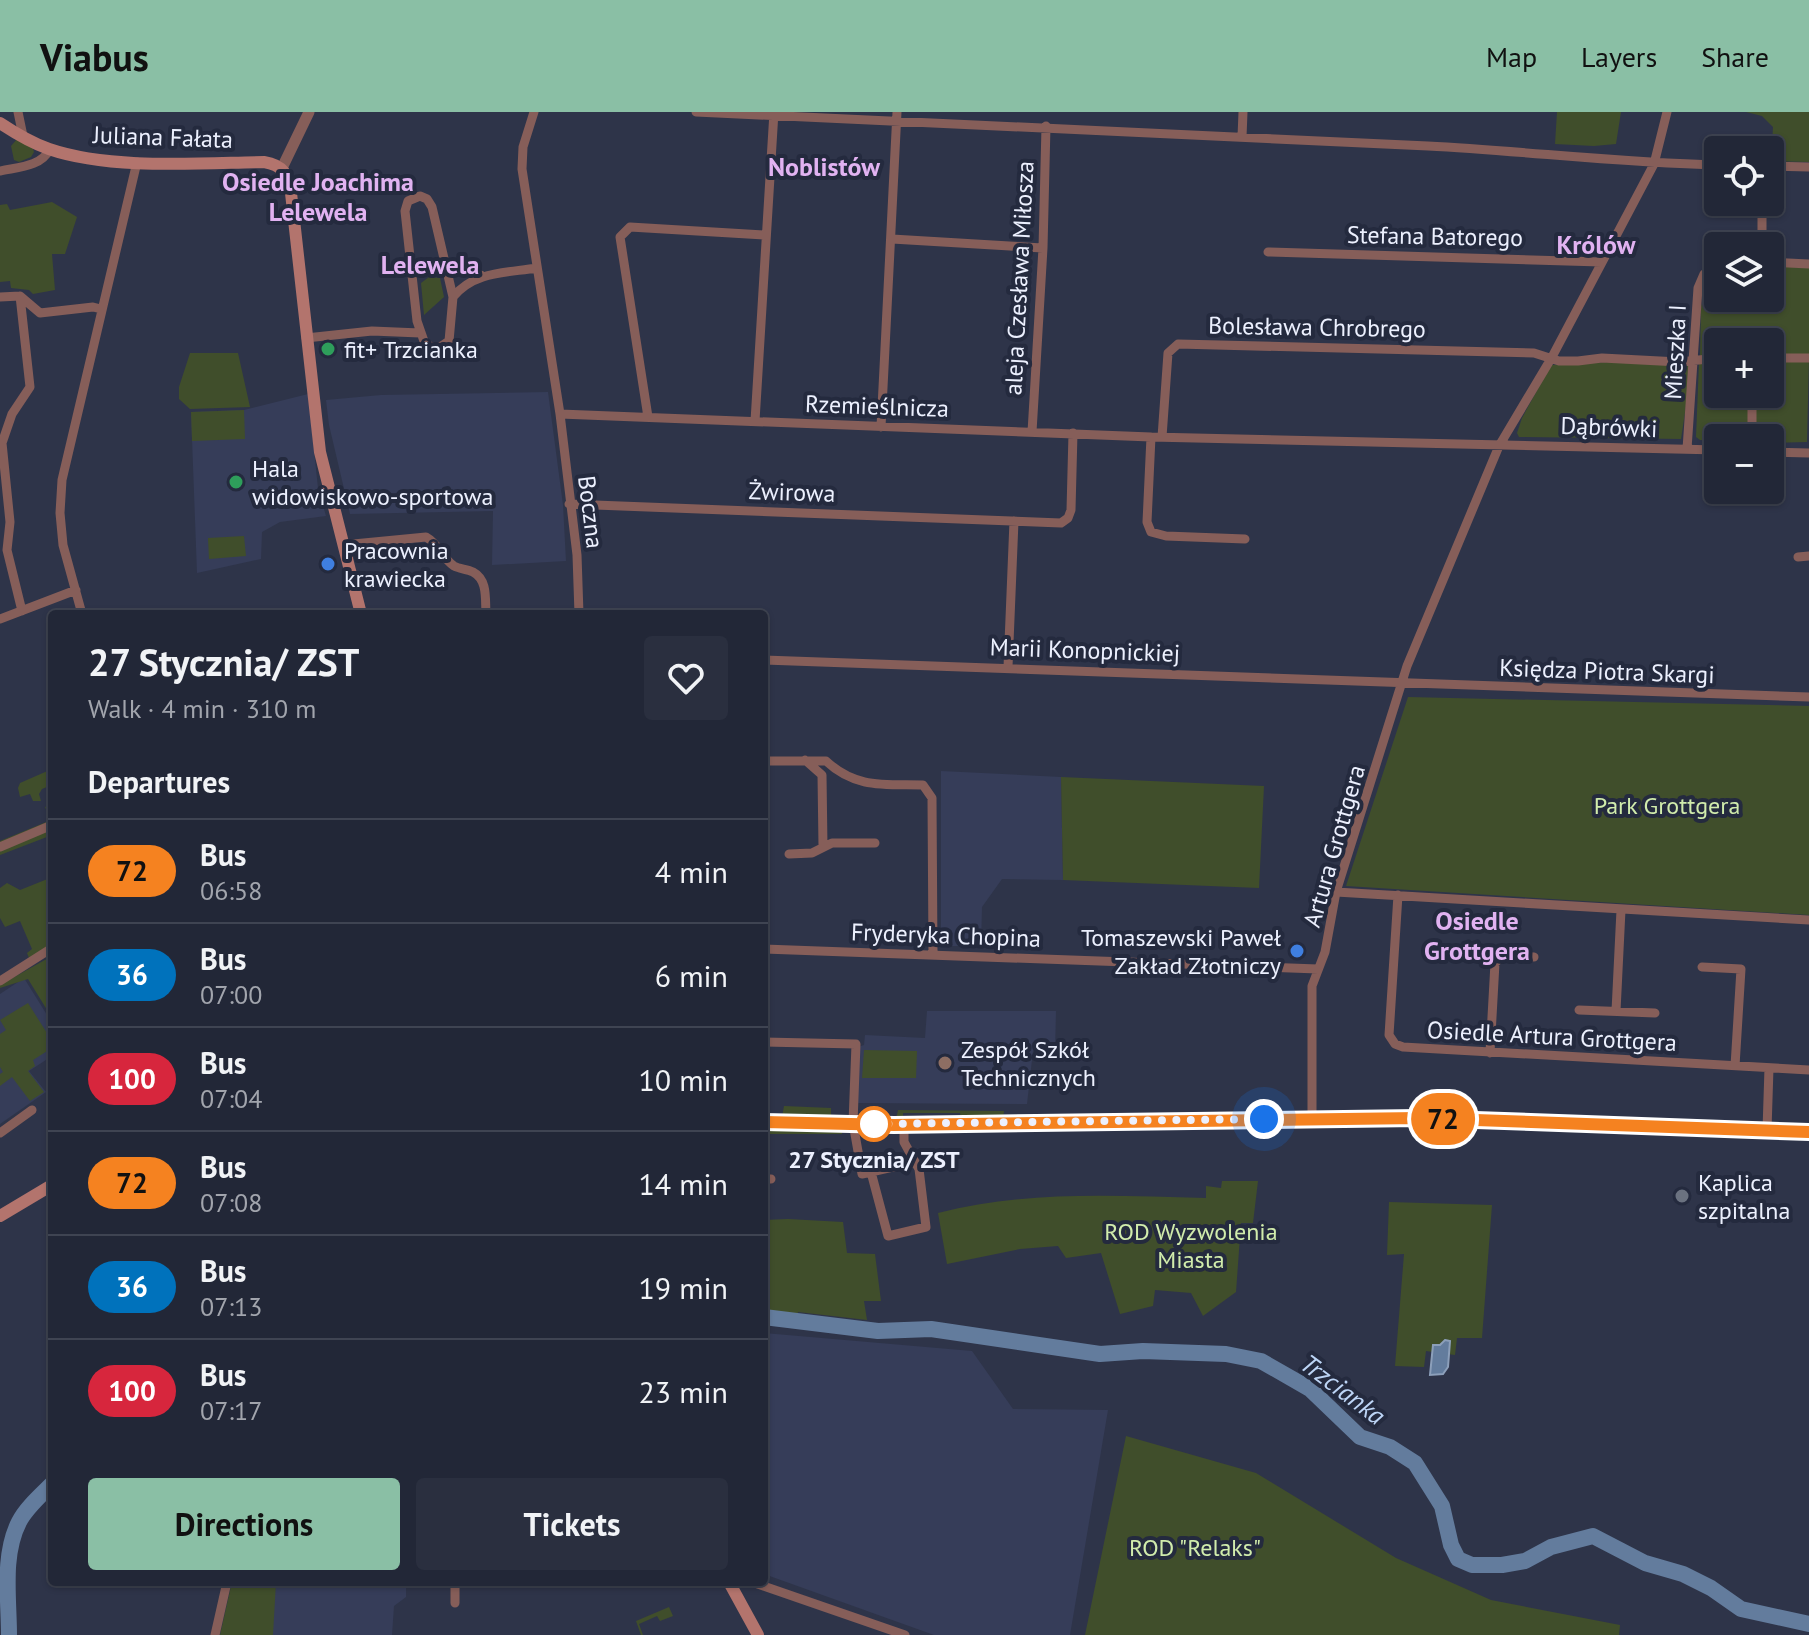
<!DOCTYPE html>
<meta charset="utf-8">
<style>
body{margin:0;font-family:"PT Sans",sans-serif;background:#2a2f3f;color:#f1f3f6;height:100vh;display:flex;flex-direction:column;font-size:30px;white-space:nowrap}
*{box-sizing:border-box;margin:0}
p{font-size:26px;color:#a2a5ad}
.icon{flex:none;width:44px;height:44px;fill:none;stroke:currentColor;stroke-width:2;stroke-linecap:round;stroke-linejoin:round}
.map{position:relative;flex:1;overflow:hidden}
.details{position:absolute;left:48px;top:498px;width:720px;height:976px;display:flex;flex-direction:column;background:#222737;border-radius:8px;box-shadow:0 2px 6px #0004,0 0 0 2px #3f4452}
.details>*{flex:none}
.badge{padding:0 16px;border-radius:26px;font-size:28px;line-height:52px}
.fabs{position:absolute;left:1704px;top:24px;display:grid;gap:16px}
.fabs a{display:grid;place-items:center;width:80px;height:80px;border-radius:8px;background:#222737;box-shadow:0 2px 6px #0004,0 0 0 2px #3f4452;font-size:40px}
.you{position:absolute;width:40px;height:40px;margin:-20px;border:6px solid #fff;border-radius:50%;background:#1a73e8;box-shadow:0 0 0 12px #1a73e833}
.map>.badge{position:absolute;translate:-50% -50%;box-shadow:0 0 0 4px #fff}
h2{padding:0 40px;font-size:30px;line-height:72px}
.round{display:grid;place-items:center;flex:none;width:84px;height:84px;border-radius:8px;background:#2a2f3f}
.head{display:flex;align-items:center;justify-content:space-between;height:136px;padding:0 40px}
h1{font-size:38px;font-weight:600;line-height:60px}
.primary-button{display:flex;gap:16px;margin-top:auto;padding:16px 40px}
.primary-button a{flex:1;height:92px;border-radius:8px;background:#8abfa5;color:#111;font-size:32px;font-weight:600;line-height:92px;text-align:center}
.primary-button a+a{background:#2a2f3f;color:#f1f3f6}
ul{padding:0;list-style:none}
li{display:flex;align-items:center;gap:24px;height:104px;padding:0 40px;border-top:2px solid #3f4452}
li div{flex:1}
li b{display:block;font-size:30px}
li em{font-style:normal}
li .badge{min-width:88px;font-weight:700;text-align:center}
header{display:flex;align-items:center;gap:48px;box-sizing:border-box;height:112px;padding:0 40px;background:#8abfa5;color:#111}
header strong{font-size:38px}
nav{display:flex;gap:44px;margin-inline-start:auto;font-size:28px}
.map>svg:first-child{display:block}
.built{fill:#363d59}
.green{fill:#404e2b}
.water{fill:#637c9d;stroke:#8c9fba;stroke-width:2}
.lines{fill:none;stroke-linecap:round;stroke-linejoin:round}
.river{stroke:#637c9d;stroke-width:16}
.minor{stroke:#865e59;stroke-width:9}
.tertiary{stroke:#865e59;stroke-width:11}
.secondary{stroke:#b3746d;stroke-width:12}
.line-casing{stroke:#fff;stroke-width:18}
.line{stroke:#f58220;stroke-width:12}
.walk{stroke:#ecf0fe;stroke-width:8;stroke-dasharray:0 14.4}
.leisure-dot{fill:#2e9e5b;stroke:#242a3e;stroke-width:3}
.shop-dot{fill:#3f7fe0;stroke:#242a3e;stroke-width:3}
.education-dot{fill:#8d6e63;stroke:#242a3e;stroke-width:3}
.stop-dot{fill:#fff;stroke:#f58220;stroke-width:4}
.worship-dot{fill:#6b7280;stroke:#242a3e;stroke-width:3}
.labels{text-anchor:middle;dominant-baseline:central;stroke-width:8;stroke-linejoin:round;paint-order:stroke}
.street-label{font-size:24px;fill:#ecf0fe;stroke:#242a3e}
.poi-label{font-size:24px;fill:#ecf0fe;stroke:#242a3e;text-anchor:start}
.park-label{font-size:24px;fill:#d1ecac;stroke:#242a3e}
.stop-label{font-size:24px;font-weight:bold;fill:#ecf0fe;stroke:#242a3e}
.neighbourhood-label{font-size:26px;font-weight:bold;fill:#e1b2f1;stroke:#242a3e}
.water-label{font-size:26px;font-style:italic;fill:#bdd5f6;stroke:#242a3e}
</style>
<header>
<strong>Viabus</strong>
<nav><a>Map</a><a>Layers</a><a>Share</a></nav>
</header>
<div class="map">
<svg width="1809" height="1523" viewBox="0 0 1809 1523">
<rect width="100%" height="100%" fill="#2e3449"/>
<path class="built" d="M548,280L563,393L566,449L492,453L493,399L350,402L329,313L326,288L381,283Z
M308,282L318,376L326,404L280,410L262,420L261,447L197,461L191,300L244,298Z
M941,659L1061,665L1063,768L1002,767L982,795L981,834H941Z
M24,866L52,911V944L29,959L46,980L0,1012V882Z
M927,899H1056L1055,940L1033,939L1027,992L858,991V935L864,933L865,923L925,926Z
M764,1221L972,1239L1013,1297L1108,1298L1070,1523H934L764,1462Z
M235,1470H406V1485L394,1494L392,1523H223Z"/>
<path class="green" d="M1557,0H1621L1616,32L1594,34L1555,32Z
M1746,0H1809V50L1771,49L1773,15L1762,4Z
M17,27L32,34L34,40L31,45L19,50L14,48L11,34Z
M52,90L77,105L65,142H52L55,178L33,182L29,178L11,176L10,169L0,170V93L7,92L10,98Z
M1770,154H1809V243H1770V230H1718V244L1700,246L1701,195L1711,161L1718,160V186H1770Z
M429,165L440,166L444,185L424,203L421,171Z
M190,241H238L250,295L190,297L179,287V275Z
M1770,246H1809L1807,330L1770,331V326H1755V321H1747L1745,326H1718V329L1700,328L1696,325L1699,251L1718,249V282H1770Z
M1609,250L1692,254L1681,327L1519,325L1517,321L1522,306L1551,253Z
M244,298L245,327L192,329L191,300Z
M244,424L246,444L209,447L208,426Z
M1408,585L1809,594V803L1346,774Z
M52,657V673L42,677L39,682L41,689H33L30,682L20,685L18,676L20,671Z
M1061,665L1264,674L1259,776L1063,768Z
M52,692V723L0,743V729L51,708L45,695Z
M50,766L52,833L29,846L27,841L32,837L20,809L5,815L0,806V776L7,771L20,778Z
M52,844V906L28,867L0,876V873Z
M28,891L52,929V936L33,948L35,954L28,959L44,980L30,989L12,965L0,974V962L3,960L0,955V922L6,918L0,908Z
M864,938L917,939L916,966H862Z
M784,994L831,996V1004L782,1005Z
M898,998L1004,999L1003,1007L961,1008L960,1001H903V1008H896Z
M764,1015L842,1018V1022H764Z
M1222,1069H1258L1253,1111H1241L1236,1180L1203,1204L1191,1181L1155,1178L1153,1194L1120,1202L1101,1141L1066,1146L1058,1134L1020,1137L947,1152L938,1101C1028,1078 1114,1084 1206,1086V1074L1221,1076Z
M1389,1090L1492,1093L1482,1226H1457L1455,1243L1426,1239L1424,1255L1395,1254L1404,1142L1387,1143Z
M788,1107L843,1110L847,1141L875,1142L881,1189H864L867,1208L798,1200V1208L764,1204V1108Z
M1126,1324L1256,1361L1396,1446L1491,1488L1620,1513L1619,1523H1085Z
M232,1470H276L273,1523H220Z
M669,1495L673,1504L660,1509L657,1504L639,1512L643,1523H648H641L636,1509Z"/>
<path class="water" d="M1445,1228L1450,1229L1448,1255L1443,1262L1430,1263L1433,1233H1440Z"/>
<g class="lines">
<path class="river" d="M764,1205L878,1219L931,1217L1100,1242L1143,1239L1226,1242L1261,1249L1310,1277L1360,1325L1390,1335L1415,1351L1442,1394L1451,1433L1458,1447L1472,1453H1502L1525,1449L1551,1435L1593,1424L1645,1451L1683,1462L1711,1476L1741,1497L1809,1512
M9,1523C9,1487 2,1443 19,1410C26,1396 41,1383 52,1372"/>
<path class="minor" d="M18,0L23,24
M534,0L523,35L522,57L560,302L577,443L579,502
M696,0C940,11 1184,22 1428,34C1525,39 1621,51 1718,53
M1242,25L1243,0
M1770,54L1809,55
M0,59C18,55 41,55 50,37
M420,84L427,87L432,95L453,185L449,229L437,237L425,232L417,209L405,99L408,89Z
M892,127L1043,136
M1762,134V90
M1268,140L1601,150
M1770,150L1809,152
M446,154L481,163
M20,184L30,275L12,302L2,331L10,410L7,438L22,499
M0,185L20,184L40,201L93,195L101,197
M453,185C474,159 506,161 537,156
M306,226L372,219L420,221
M1770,246H1809
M1752,282V326
M560,302L1151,325L1718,338
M648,305L620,125L630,115L765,123
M755,309L774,0
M881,315L897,0
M1032,320L1043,136L1046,14
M1151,325L1147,410L1151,420L1166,424L1245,427
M1162,325L1168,241L1178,232L1534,241L1559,249H1578L1602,246L1679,250L1718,246
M1687,337L1698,176L1704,162L1718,157
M1770,340L1809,341
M569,392L1061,411L1068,406L1071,398L1073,321
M343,433L426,425C439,432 442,446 454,454C459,457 467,457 473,460C488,468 485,487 486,502
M1798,445L1809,444
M82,502L63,433L60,401L62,368L137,50
M0,507L76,478
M764,548L1809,585
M1008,555L1014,409
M805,648L822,663L823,735
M764,649H826C856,677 885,672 923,673L932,686L933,842
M0,735L52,713
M789,742L812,741L832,731H875
M1336,780L1809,808
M1398,783L1389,923L1395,932L1403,935L1809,958
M764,837L1318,857
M1702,855L1741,857L1735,954
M0,869L52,836
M1579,898L1655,901
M1616,899L1621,798
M764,930L856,932L853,1011L862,1062L915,1050L904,1030V1012
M1490,941L1495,851L1503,843L1534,845
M1312,1006V874L1325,840L1336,780L1407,554L1499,334L1552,245L1654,52L1667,0
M1767,1018L1769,956
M0,1021L32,998
M871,1060L888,1124L926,1115L919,1057L915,1050
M764,1067H771
M752,1470L905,1523
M455,1491V1470
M215,1523L227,1470"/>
<path class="tertiary" d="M282,56L309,0"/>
<path class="secondary" d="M0,11C15,21 32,31 49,37C110,58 200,51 264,50C283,53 289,63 291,81L320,340L361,502
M764,1010L894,1013L1414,1006L1809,1020
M0,1104L52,1073
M729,1470L758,1523"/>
</g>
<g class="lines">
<defs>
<path id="line" d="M764,1010L894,1013L1418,1006L1809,1020"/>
</defs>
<use href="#line" class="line-casing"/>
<use href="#line" class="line"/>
<path class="walk" d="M874,1012L1264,1007"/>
</g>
<g class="leisure-dot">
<circle cx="328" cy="237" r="8"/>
<circle cx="236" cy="370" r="8"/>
</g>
<g class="shop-dot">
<circle cx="328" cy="452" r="8"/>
<circle cx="1297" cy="839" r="8"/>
</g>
<circle class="education-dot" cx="945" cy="951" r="8"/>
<circle class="stop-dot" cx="874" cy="1012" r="16"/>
<circle class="worship-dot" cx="1682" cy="1084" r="8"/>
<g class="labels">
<g class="street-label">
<text transform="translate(163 25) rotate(2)">Juliana Fałata</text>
<text transform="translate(1435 124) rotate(1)">Stefana Batorego</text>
<text transform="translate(1019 166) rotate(-87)">aleja Czesława Miłosza</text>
<text transform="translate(1317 215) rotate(1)">Bolesława Chrobrego</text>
<text transform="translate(1675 240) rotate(-87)">Mieszka I</text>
<text transform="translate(877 294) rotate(2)">Rzemieślnicza</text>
<text transform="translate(1609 315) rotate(2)">Dąbrówki</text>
<text transform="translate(792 380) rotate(2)">Żwirowa</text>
<text transform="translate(591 400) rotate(83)">Boczna</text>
<text transform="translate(1085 538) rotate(2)">Marii Konopnickiej</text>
<text transform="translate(1607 559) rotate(2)">Księdza Piotra Skargi</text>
<text transform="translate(1334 734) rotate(-74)">Artura Grottgera</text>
<text transform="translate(946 823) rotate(2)">Fryderyka Chopina</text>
<text transform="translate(1552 924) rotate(3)">Osiedle Artura Grottgera</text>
</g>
<g class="poi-label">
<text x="344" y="237">fit+ Trzcianka</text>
<text x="252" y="356">Hala<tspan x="252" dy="28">widowiskowo-sportowa</tspan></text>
<text x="344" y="438">Pracownia<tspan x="344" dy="28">krawiecka</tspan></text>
<text x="1281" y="825" text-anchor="end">Tomaszewski Paweł<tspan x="1281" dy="28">Zakład Złotniczy</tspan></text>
<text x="961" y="937">Zespół Szkół<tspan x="961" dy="28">Technicznych</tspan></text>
<text x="1698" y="1070">Kaplica<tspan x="1698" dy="28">szpitalna</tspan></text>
</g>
<g class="park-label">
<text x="1667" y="693">Park Grottgera</text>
<text x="1191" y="1119">ROD Wyzwolenia<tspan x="1191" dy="28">Miasta</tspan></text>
<text x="1195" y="1435">ROD "Relaks"</text>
</g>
<g class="stop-label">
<text x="874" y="1047">27 Stycznia/ ZST</text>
</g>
<g class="neighbourhood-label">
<text x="824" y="54">Noblistów</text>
<text x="318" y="69">Osiedle Joachima<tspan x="318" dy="30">Lelewela</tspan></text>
<text x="1596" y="132">Królów</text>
<text x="430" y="152">Lelewela</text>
<text x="1477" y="808">Osiedle<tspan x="1477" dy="30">Grottgera</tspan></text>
</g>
<g class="water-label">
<text transform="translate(1343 1277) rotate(37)">Trzcianka</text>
</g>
</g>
</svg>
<div class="fabs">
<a><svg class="icon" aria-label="locate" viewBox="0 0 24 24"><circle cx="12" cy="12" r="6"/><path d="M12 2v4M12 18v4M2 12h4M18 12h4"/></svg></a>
<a><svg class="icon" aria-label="layers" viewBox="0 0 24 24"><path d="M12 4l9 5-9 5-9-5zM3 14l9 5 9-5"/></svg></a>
<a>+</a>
<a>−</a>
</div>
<div class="you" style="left:1264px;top:1007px"></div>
<b class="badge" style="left:1443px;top:1007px;background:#f58220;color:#111">72</b>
<section class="details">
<div class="head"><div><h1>27 Stycznia/ ZST</h1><p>Walk · 4 min · 310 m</p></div><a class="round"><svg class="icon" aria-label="heart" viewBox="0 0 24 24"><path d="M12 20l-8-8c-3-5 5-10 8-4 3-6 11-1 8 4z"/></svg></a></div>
<h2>Departures</h2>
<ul>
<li><span class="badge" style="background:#f58220;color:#111">72</span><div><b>Bus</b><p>06:58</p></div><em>4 min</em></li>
<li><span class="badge" style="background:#0072bc;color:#fff">36</span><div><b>Bus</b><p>07:00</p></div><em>6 min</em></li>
<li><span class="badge" style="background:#d7263d;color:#fff">100</span><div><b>Bus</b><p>07:04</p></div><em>10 min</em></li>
<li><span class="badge" style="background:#f58220;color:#111">72</span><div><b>Bus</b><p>07:08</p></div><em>14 min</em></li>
<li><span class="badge" style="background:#0072bc;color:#fff">36</span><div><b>Bus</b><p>07:13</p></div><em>19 min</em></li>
<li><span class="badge" style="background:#d7263d;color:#fff">100</span><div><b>Bus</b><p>07:17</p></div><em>23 min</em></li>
</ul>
<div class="primary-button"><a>Directions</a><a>Tickets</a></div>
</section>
</div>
